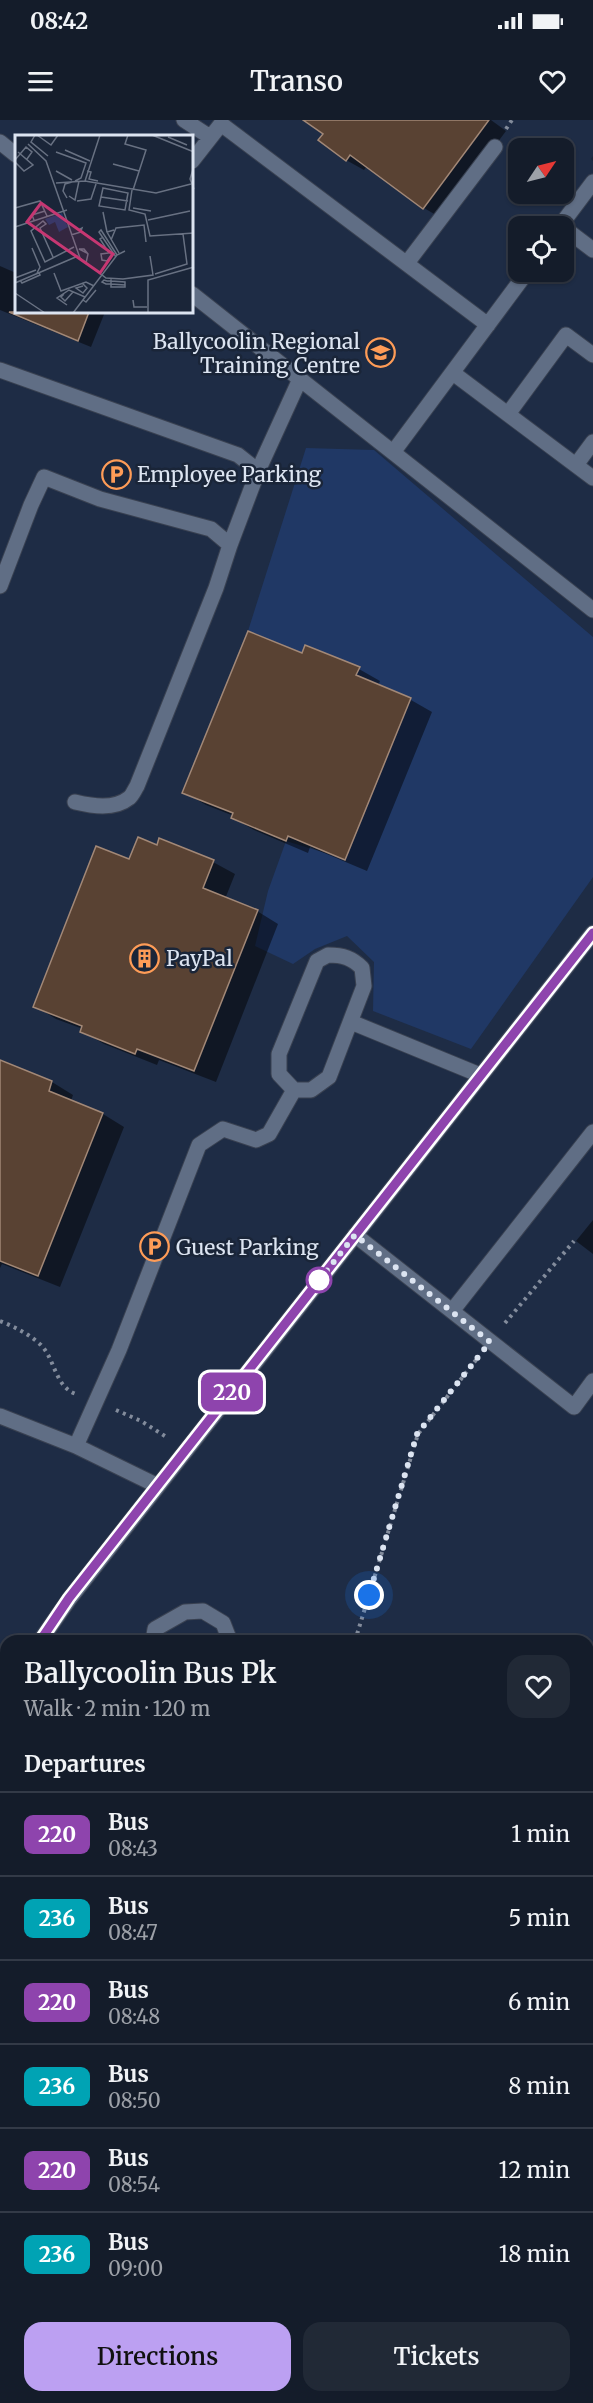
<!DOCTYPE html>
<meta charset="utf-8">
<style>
body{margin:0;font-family:Merriweather,serif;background:#212936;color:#f1f3f6;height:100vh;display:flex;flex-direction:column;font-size:22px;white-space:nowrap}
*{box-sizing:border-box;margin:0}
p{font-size:20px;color:#9da1a8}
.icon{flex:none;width:33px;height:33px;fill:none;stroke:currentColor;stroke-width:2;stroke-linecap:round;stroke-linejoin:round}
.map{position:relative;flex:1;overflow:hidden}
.panel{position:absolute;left:0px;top:1515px;width:594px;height:768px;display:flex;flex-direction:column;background:#141c2a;border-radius:18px 18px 0 0;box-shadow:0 2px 4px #0004,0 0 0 2px #333a47}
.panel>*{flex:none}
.badge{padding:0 12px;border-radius:9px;font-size:21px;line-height:39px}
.needle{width:39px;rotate:55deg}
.tools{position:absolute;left:508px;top:18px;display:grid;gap:12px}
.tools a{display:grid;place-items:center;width:66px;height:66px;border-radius:12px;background:#141c2a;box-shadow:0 2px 4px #0004,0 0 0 2px #333a47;font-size:30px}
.you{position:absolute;width:30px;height:30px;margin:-15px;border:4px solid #fff;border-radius:50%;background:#1a73e8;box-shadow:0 0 0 9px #1a73e833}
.map>.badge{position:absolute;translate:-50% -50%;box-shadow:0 0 0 3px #fff}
h2{padding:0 24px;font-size:22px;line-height:54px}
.round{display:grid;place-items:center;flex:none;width:63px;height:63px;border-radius:18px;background:#212936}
.head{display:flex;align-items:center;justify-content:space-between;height:102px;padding:0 24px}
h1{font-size:28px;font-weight:600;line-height:45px}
.cta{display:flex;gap:12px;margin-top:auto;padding:12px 24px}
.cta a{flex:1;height:69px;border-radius:18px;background:#bca0f2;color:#111;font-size:24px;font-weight:600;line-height:69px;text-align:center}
.cta a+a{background:#212936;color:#f1f3f6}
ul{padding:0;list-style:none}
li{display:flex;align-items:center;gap:18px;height:84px;padding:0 24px;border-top:2px solid #333a47}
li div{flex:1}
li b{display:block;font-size:22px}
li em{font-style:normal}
li .badge{min-width:66px;font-weight:700;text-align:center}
.status{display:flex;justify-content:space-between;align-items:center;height:42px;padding:0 30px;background:#141c2a;direction:ltr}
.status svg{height:16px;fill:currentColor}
header{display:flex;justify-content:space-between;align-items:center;height:78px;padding:0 24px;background:#141c2a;font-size:27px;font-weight:600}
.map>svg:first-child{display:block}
.built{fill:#1e2c45;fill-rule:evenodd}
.green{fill:#203865}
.shadow{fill:#0007}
.building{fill:#594233;stroke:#a28877;stroke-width:1.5}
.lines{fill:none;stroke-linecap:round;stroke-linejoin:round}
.minor-casing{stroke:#394151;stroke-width:17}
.path{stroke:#838c9c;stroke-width:4;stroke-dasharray:3 4.5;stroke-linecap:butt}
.minor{stroke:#606e85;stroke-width:15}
.line-casing{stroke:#fff;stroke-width:14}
.line{stroke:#8e44ad;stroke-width:9}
.walk{stroke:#dce4f1;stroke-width:6;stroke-dasharray:0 10.8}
.stop-dot{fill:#fff;stroke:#8e44ad;stroke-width:3}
.labels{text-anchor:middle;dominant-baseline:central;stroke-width:5;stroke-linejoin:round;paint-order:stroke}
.poi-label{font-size:21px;fill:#dce4f1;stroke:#1a2538;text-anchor:start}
.inset-road{fill:none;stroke:#687182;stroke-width:1.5}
.view{fill:#c63772;fill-opacity:0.15;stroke:#c63772;stroke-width:3}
.inset-edge{fill:none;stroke:#dce4f1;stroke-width:3}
</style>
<div class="status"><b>08:42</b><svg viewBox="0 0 49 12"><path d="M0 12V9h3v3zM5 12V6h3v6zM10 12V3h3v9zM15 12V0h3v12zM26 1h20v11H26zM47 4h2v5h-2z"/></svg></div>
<header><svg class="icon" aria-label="menu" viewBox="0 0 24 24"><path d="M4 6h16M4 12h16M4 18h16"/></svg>Transo<svg class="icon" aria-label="heart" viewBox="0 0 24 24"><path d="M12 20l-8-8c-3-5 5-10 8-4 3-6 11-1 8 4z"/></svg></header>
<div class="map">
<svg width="593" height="2283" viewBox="0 0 593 2283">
<rect width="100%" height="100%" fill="#1a2538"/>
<path class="built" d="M0,0H593V36L591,39L593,41V2283H0ZM16,16H192V192H16ZM519,28H564V74H519ZM519,106H564V152H519ZM6,1521H588V2277H6Z"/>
<path class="green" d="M306,328L374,330L593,517V757L471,929L373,891L374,842L347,816L315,829L293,844L255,826L268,771L286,721L345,739L411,578L248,511Z"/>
<path class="shadow" d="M306,0H491L506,11L441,98L424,88L367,46L364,50L346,40L325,14Z
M0,146L16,153V192H105L91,227L0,190Z
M303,535L359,549L380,561L378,566L411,580L432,592L367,751L310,727L308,733L254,710L233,698L234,696L206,685L184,672Z
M160,720L213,742L235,754L225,779L257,791L278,804L216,962L159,940L157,945L104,924L82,911L83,909L56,899L35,886L130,741L158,726Z
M0,942L52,962L73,975L71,981L103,994L124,1007L60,1167L2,1144L0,1148Z
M593,1100V1134L576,1121Z
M588,1750L593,1752V1978L588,1991Z"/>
<path class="building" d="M303,0H489L423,89L350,35L346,41L318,20L323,14Z
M9,192H89L78,221Z
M248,511L302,533L305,525L360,547L356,555L411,578L345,740L288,716L286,721L231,698L233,693L182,673Z
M138,717L157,725L159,718L214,740L203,768L258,790L194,951L137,929L135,934L80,912L82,906L33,887L96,726L129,739Z
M0,940L52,961L49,971L103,993L38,1156L0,1141Z"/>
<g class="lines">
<defs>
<path id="minor" d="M184,0L210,17
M0,22L16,35
M192,41L221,4L488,205
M560,106L593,62
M564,108L593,130
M407,143L495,27
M192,174L593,490
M0,250L238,335L258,351L230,425L211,409L100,379L44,357L31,385L0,466
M453,253L593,358
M508,294L566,215L593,235
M394,331L527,152
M576,345L593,322
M258,351L300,259
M75,682C92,686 114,690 129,678C132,676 135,669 137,666L216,468L230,425
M328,835C343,835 352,838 362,848L364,866L329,957L311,970H294L279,954V934L317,841Z
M351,902L480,955
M355,1115L574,1287L593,1261
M452,1191L593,1012
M0,1296L76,1326L158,1366
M76,1326L119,1230L199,1025L223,1009L256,1020L269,1014L294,970
M40,1521L70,1478L593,813
M153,1521L155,1509L185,1492L203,1491L223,1503L230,1521
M0,1551L6,1553
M0,1898L6,1759
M588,2056L593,2043
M588,2221L593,2225"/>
</defs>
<use href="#minor" class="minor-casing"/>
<path class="path" d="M506,9L512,0
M0,1201C15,1207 29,1214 41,1225C55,1239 55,1267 76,1274
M505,1203L574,1121
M116,1290L141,1301L168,1318
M355,1521L418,1314L476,1240
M28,2283V2277"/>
<use href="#minor" class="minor"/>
</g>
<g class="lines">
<defs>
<path id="line" d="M40,1521L69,1478L593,813"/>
</defs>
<use href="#line" class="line-casing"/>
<use href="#line" class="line"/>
<path class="walk" d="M319,1160L313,1168L355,1115L490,1222L417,1314L369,1475"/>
</g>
<defs>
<symbol id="university-ring" viewBox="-11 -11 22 22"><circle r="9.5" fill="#1a2538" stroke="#fe9c57" stroke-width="1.5"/><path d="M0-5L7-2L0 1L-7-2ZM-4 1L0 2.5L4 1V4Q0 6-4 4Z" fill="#fe9c57"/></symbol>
<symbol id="parking-ring" viewBox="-11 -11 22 22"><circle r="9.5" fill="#1a2538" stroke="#fe9c57" stroke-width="1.5"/><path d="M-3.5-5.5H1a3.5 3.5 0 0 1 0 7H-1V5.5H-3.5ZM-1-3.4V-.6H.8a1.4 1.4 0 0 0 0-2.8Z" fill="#fe9c57"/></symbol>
<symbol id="building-ring" viewBox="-11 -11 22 22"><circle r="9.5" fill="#1a2538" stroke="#fe9c57" stroke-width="1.5"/><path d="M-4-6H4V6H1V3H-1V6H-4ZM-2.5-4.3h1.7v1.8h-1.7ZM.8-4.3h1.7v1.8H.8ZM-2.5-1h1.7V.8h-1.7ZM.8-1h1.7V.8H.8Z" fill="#fe9c57"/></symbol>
</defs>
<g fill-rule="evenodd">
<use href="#university-ring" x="364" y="216" width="33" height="33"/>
<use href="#parking-ring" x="100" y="338" width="33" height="33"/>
<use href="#building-ring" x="128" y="822" width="33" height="33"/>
<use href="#parking-ring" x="138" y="1110" width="33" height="33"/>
</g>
<circle class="stop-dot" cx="319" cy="1160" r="12"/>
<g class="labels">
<g class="poi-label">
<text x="360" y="221" text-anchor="end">Ballycoolin Regional<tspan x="360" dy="24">Training Centre</tspan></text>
<text x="137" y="354">Employee Parking</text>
<text x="166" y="838">PayPal</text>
<text x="176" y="1127">Guest Parking</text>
</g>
</g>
<g transform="translate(15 15)">
<rect width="178" height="178" fill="#1a2538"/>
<path d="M47,78L53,92L44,97L40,87L34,90L30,84Z" fill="#203865"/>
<path class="inset-road" d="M20,0L16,7L33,21M22,0L36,10L43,0M113,0L110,9L131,15L118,55M137,0L179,17M153,2L172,10M13,9L31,26L65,123L91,143L108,144L138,140L135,121M50,15L75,26M41,17L71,28L66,43L60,46M0,25L11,12L17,17L12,24M0,27L9,36L18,30L3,17M98,29L124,36M179,31L175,44L179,54M41,36L57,45M72,36L76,37L74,44L83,46M70,46L85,0M41,48L70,46L141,58L176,49M88,53L113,58L110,75L84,71ZM117,55L114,75L130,79L135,101L179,98M54,61L60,65L64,46M86,62L113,66M52,63L48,56L50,49L57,47M62,66L76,64L81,49M0,73L25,66L32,81M118,73L136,76M88,77L92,97M19,85L17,80L30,76M133,85L175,76M0,92L52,75M99,95L92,97L104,118M56,100L66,97V96L65,94L67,93L66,96M88,102L85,104L94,118L86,119L87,125L92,126L98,117M96,105L101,93L129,90L131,107M17,113L25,132L22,138M38,122L25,93L31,89L28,86L16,96L30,127L59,112M101,122L84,97L86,95L102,120M71,128L73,119L69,114H64L72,118M39,138L46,156L71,147L79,151M140,139L172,129L168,99M0,143L21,135M96,143V152H110V147L96,146H92L89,145L87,147L91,149H96L110,150M5,145L7,148L25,140L24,137M0,148L63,121M67,148L72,153L68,158L61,153L68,151M0,158L30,178M49,159L46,162L50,166L58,157M68,165L71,167L81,155M118,165L119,172H132M52,170L42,163L54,155L70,162M58,178L102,120L110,116M133,178V145L179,132"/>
<path class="view" d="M26,68L98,119L85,138L12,87Z"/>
<rect width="178" height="178" class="inset-edge"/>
</g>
</svg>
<div class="tools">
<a><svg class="needle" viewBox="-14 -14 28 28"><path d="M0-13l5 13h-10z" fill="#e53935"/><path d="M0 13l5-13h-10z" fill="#9da1a8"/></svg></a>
<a><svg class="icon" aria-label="locate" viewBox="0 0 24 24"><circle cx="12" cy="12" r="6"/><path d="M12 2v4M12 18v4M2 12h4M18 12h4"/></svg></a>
</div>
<div class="you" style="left:369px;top:1475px"></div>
<b class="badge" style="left:232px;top:1272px;background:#8e44ad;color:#fff">220</b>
<section class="panel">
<div class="head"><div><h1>Ballycoolin Bus Pk</h1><p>Walk · 2 min · 120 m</p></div><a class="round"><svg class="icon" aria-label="heart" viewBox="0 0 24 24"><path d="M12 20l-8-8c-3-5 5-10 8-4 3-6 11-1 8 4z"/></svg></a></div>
<h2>Departures</h2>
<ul>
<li><span class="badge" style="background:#8e44ad;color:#fff">220</span><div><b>Bus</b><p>08:43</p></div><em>1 min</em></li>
<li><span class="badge" style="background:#00a3b4;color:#fff">236</span><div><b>Bus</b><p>08:47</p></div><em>5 min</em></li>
<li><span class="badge" style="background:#8e44ad;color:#fff">220</span><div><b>Bus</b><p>08:48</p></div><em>6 min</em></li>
<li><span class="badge" style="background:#00a3b4;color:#fff">236</span><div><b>Bus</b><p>08:50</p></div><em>8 min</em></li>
<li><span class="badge" style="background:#8e44ad;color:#fff">220</span><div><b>Bus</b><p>08:54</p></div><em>12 min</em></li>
<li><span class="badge" style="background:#00a3b4;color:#fff">236</span><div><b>Bus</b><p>09:00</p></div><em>18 min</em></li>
</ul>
<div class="cta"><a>Directions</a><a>Tickets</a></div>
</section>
</div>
